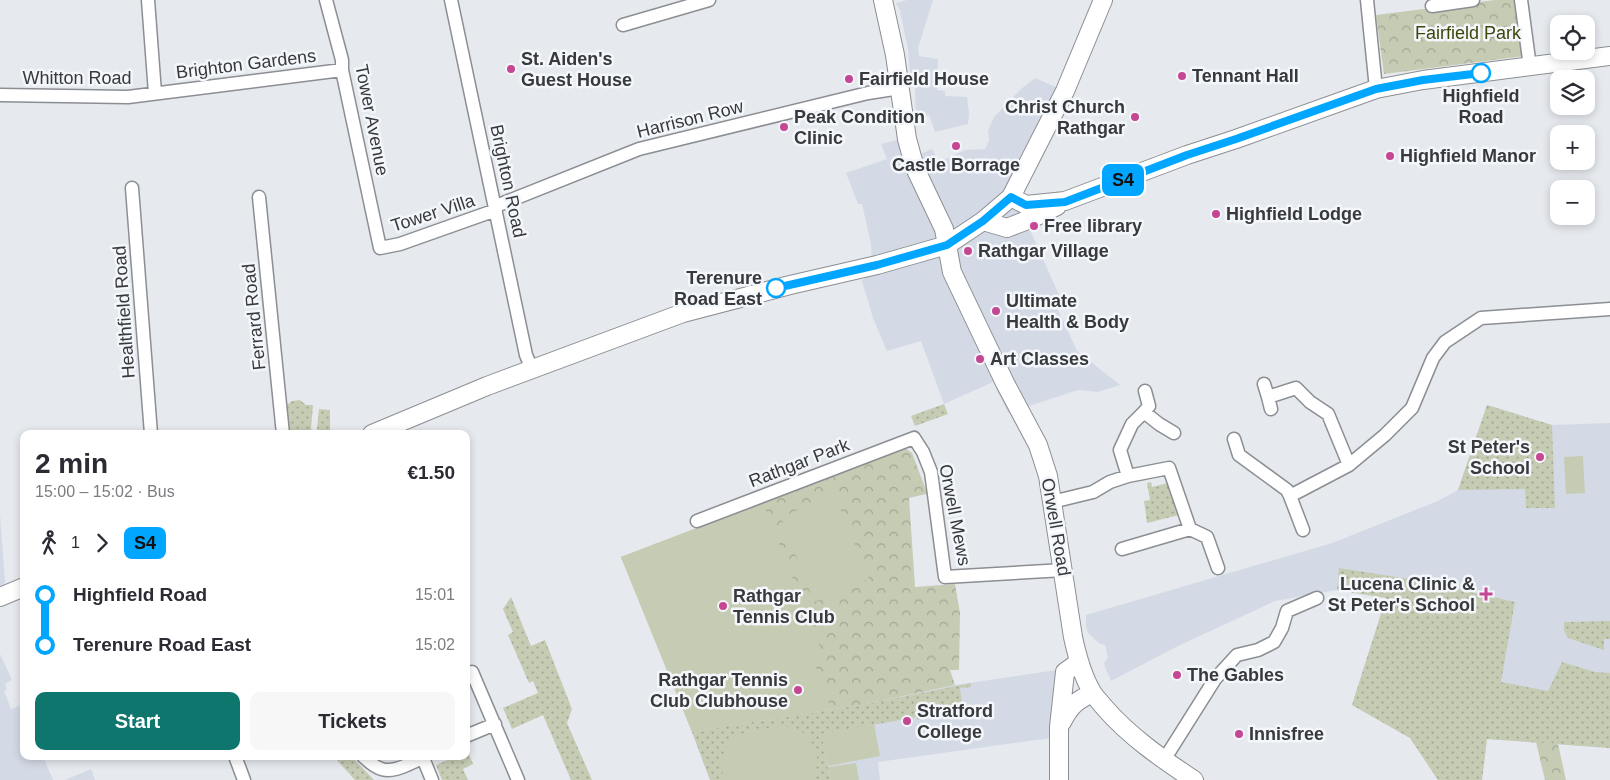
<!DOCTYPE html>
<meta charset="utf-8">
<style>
body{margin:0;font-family:Arial,sans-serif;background:#f7f7f7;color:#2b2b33;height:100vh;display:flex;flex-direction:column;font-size:19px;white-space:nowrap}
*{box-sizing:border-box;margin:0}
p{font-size:16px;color:#7c7c81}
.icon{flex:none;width:28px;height:28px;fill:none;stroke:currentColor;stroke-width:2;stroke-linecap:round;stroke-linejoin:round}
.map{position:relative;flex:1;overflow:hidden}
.drawer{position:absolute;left:20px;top:430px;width:450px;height:330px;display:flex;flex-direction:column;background:#fff;border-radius:10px;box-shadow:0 2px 8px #0003}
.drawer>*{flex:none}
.badge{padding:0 10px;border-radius:8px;font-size:18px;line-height:32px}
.tools{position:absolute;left:1550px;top:15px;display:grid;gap:10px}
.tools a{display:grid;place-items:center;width:45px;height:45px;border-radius:10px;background:#fff;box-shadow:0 2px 8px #0003;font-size:25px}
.map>.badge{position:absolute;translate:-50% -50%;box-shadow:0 0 0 2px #fff}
.legs{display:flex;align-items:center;gap:8px;height:55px;padding:0 15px;font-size:16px}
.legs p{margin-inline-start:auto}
.headline{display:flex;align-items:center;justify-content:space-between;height:85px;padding:0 15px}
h1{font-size:28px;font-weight:700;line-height:38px}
.primary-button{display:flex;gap:10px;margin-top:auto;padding:10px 15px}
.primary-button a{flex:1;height:58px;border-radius:10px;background:#0f766e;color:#fff;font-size:20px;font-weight:700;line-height:58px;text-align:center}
.primary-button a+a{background:#f7f7f7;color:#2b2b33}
ul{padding:0 15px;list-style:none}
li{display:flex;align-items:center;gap:18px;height:50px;font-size:19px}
li i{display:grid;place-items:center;width:8px;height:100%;margin:0 6px;background:currentColor}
li i::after{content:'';width:12px;height:12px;margin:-6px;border:4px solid;border-radius:50%;background:#fff}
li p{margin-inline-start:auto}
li:first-child i{background:linear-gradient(#0000 50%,currentColor 0)}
li:last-child i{background:linear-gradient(currentColor 50%,#0000 0)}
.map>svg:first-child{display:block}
.built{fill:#d4dae5}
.grass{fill:url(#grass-dots)}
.park{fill:url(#park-crowns)}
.pitch{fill:#c5ccb3}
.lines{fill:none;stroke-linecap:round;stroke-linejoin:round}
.street-casing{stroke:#8b8e92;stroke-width:15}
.secondary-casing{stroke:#8b8e92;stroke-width:20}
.street{stroke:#fff;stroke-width:12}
.secondary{stroke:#fff;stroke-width:18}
.line-1-casing{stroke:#fff;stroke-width:11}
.line-1{stroke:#00a6ff;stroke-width:8}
.poi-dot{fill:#c54692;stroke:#f3f6fb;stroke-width:2}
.stop-1-dot{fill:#fff;stroke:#00a6ff;stroke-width:2.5}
.labels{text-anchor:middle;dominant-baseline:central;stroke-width:5;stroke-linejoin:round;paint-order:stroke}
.park-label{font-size:18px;fill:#3b4608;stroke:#f3f6fb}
.poi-label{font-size:18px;font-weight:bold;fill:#38393b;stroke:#f3f6fb;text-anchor:start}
.street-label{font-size:18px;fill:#38393b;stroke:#f3f6fb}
.stop-label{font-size:18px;font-weight:bold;fill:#38393b;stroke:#f3f6fb}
</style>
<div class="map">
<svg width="1610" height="780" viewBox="0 0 1610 780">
<defs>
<pattern id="grass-dots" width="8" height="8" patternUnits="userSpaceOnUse" patternTransform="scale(1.25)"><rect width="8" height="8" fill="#c5ccb3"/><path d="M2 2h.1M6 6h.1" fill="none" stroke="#a1a793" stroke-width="1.8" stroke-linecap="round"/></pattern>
<pattern id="park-crowns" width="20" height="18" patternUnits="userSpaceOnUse" patternTransform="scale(1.25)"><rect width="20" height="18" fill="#c5ccb3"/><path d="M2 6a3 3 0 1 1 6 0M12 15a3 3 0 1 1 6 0" fill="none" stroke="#a1a793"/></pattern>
</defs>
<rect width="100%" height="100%" fill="#e6e9ee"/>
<path class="built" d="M907,0H933L918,48L919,56L938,59L937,90L945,91V96L967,97L969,113L968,124L935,132L929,115L916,120L915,87H911L908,49L900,11L896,3Z
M1035,78L1065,91L1011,197L1028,218L1030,230L1060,297L1054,301L1077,351L1120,385L1098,392L1078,390L1008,413L993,382L944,404L921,341L887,351L873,318L862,281L872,267L871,244L862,204H858L846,173L887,159L881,144L897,140L903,153L920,154L932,149L939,162L965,150L985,149L989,141L988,131L994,117L1021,89Z
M1487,405L1552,425L1610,423V748L1487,739L1482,780H1438L1410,738L1352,705L1386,598L1337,590L1275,601L1178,646L1111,681L1105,667L1104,663L1108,658L1105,645L1100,644L1088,633L1086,627V615L1332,543L1438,501L1458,490Z
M0,515L5,582L4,586L0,587Z
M0,654L12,680L5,684L7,689L4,691L11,709L24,704V756H43L53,780H0Z
M1057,670L1051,738L878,762L880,780H710L692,732L871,703L955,685Z
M91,769L95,780H65Z"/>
<path class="grass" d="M300,400L306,405H313L311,428L313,434H290L287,405L292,401Z
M944,404L948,414L915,426L911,416Z
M1487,405L1552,425L1555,508H1526L1525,489L1458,490Z
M319,409L330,410V434H318L317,429Z
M1151,482L1152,487L1168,483L1179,515L1147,523L1144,501L1150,500L1147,483Z
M1339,568L1422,581L1515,602L1501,682L1548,691L1562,662L1595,672L1610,673V748L1487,739L1482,780H1438L1410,738L1352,705L1386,598L1337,590Z
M511,597L531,646L545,640L572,709L567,723L592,780H571L543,715L512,729L503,708L538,693L533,681L529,683L508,635L513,632L503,609Z
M1610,621V639H1604V650L1568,638L1564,630V622Z
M971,683V687L960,688L963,712L917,720V717L822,734L830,780H710L692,732L871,703Z
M468,752L473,764L463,769L468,780H442L436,765L457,756H466V753Z
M333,756H351L374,780H355Z"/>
<path class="park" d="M1495,0H1518L1525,56L1384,74L1376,15Z
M905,448L912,453L926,490L931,498L926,494L909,498L915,587L955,584L960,613L959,670H950L955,685L871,703L692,732L621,557Z
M1536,742L1558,744L1566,780H1545Z"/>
<path class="pitch" d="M1583,456L1585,493L1566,494L1564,457Z
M835,496L869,579L814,602L781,517Z
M763,503L823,655L813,659L831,709L692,732L621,557Z
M874,724L880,756L828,766L821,734Z
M781,726L795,728L808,736L816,750L818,763L812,780H725C721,770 720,764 724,753C734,728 758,730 781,726Z
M856,763L859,780H830L828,767Z"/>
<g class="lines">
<defs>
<path id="street" d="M148,0L155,93
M326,0L342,60V70L380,248L400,244L496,210
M451,0L526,355L532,369
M1367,0L1376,89
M1521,0L1530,67
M1432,6L1473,0
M623,25L709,0
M0,95L128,97L342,70
M132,188L151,434
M259,197L283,434
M496,206L639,149L868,93L900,88
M1264,384L1268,397
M1145,391L1149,406L1144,412L1159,424L1174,433
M1271,409L1268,397L1296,388L1310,402L1328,414L1349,465
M1234,439L1239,455L1287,490L1290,496L1303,530
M1128,476L1120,450L1132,424L1144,412
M1290,496L1349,465L1385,435L1412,408L1433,358L1445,342L1481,318L1610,309
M1052,502L1093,492L1110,482L1128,476L1169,468L1190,529L1122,549
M697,521L914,438L923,452L931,472L945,577L1064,570
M1190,529L1207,537L1218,568
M472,672L518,780
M466,736L495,724
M235,756L244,780
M363,756C378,771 387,774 407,765C413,762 419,760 425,756
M423,758L432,780
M1164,760L1215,679L1237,655L1258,650L1274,642L1282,628L1287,611L1317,598"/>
<path id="secondary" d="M883,0L895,55L907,139L915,168L944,229L952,272L1005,383L1038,445L1048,476L1073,637C1077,656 1082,675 1092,692C1095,697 1100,702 1104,707C1129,736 1162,759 1194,780
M1011,197L1026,205L1065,201L1187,155L1236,139L1376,89L1423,80L1610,56
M983,221L1007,228L1035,217L1057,206
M372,434L487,386L683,313L790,285L877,265L947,245L983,221L1011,197L1065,91L1103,0
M0,597L24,587
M1062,722C1070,706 1076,701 1092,693
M1059,780V727L1065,672L1079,662"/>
</defs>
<use href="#street" class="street-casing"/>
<use href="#secondary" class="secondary-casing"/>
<use href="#street" class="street"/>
<use href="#secondary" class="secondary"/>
</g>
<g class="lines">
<defs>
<path id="line-1" d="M776,288L877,265L947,245L983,221L1011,197L1026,205L1065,202L1187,155L1236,139L1376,89L1423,80L1481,73"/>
</defs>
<use href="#line-1" class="line-1-casing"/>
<use href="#line-1" class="line-1"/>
</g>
<g class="poi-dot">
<circle cx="511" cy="69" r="5"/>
<circle cx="1182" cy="76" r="5"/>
<circle cx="849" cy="79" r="5"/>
<circle cx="1135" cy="117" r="5"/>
<circle cx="784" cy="127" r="5"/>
<circle cx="956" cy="146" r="5"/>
<circle cx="1390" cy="156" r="5"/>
<circle cx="1216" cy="214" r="5"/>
<circle cx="1034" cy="226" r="5"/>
<circle cx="968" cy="251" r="5"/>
<circle cx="996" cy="311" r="5"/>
<circle cx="980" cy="359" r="5"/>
<circle cx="1540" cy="457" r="5"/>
<path d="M1483.5 586.5h5v5h5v5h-5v5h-5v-5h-5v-5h5z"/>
<circle cx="723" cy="606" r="5"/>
<circle cx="1177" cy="675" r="5"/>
<circle cx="798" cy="690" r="5"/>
<circle cx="907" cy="721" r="5"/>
<circle cx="1239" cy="734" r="5"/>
</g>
<g class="stop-1-dot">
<circle cx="1481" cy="73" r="9"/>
<circle cx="776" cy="288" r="9"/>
</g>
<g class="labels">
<g class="park-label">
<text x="1468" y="33">Fairfield Park</text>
</g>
<g class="poi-label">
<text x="521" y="59">St. Aiden's<tspan x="521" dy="21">Guest House</tspan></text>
<text x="1192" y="76">Tennant Hall</text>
<text x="859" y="79">Fairfield House</text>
<text x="1125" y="107" text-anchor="end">Christ Church<tspan x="1125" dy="21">Rathgar</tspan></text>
<text x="794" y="117">Peak Condition<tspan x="794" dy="21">Clinic</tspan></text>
<text x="1400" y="156">Highfield Manor</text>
<text x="956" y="165" text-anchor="middle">Castle Borrage</text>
<text x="1226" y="214">Highfield Lodge</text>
<text x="1044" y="226">Free library</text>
<text x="978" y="251">Rathgar Village</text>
<text x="1006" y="301">Ultimate<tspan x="1006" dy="21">Health &amp; Body</tspan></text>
<text x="990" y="359">Art Classes</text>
<text x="1530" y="447" text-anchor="end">St Peter's<tspan x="1530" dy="21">School</tspan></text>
<text x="1475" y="584" text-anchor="end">Lucena Clinic &amp;<tspan x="1475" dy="21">St Peter's School</tspan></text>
<text x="733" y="596">Rathgar<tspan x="733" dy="21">Tennis Club</tspan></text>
<text x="1187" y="675">The Gables</text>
<text x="788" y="680" text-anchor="end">Rathgar Tennis<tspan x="788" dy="21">Club Clubhouse</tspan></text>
<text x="917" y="711">Stratford<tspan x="917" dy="21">College</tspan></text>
<text x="1249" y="734">Innisfree</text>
</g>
<g class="street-label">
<text transform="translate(246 64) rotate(-7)">Brighton Gardens</text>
<text x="77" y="78">Whitton Road</text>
<text transform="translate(690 119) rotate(-14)">Harrison Row</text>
<text transform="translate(372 120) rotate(79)">Tower Avenue</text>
<text transform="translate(508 181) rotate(78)">Brighton Road</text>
<text transform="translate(433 213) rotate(-18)">Tower Villa</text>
<text transform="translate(124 312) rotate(-94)">Healthfield Road</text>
<text transform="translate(254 317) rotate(-96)">Ferrard Road</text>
<text transform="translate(799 463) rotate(-21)">Rathgar Park</text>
<text transform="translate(955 515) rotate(79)">Orwell Mews</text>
<text transform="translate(1056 527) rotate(80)">Orwell Road</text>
</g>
<g class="stop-label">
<text x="1481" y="96">Highfield<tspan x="1481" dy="21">Road</tspan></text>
<text x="762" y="278" text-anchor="end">Terenure<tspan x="762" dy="21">Road East</tspan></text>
</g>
</g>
</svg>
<div class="tools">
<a><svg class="icon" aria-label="locate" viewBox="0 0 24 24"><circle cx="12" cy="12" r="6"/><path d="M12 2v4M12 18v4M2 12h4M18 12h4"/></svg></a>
<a><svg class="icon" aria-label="layers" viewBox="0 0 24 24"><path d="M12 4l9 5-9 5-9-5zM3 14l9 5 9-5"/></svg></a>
<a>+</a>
<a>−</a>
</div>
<b class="badge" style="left:1123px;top:180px;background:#00a6ff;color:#111">S4</b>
<section class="drawer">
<div class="headline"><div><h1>2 min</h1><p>15:00 – 15:02 · Bus</p></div><b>€1.50</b></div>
<div class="legs"><svg class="icon" aria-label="walk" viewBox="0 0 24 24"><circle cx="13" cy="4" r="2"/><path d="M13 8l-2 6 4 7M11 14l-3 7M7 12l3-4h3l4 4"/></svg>1<svg class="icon" aria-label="forward" viewBox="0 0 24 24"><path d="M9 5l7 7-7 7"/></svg><b class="badge" style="background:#00a6ff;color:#111">S4</b></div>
<ul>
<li><i style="color:#00a6ff"></i><b>Highfield Road</b><p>15:01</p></li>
<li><i style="color:#00a6ff"></i><b>Terenure Road East</b><p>15:02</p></li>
</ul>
<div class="primary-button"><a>Start</a><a>Tickets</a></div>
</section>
</div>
